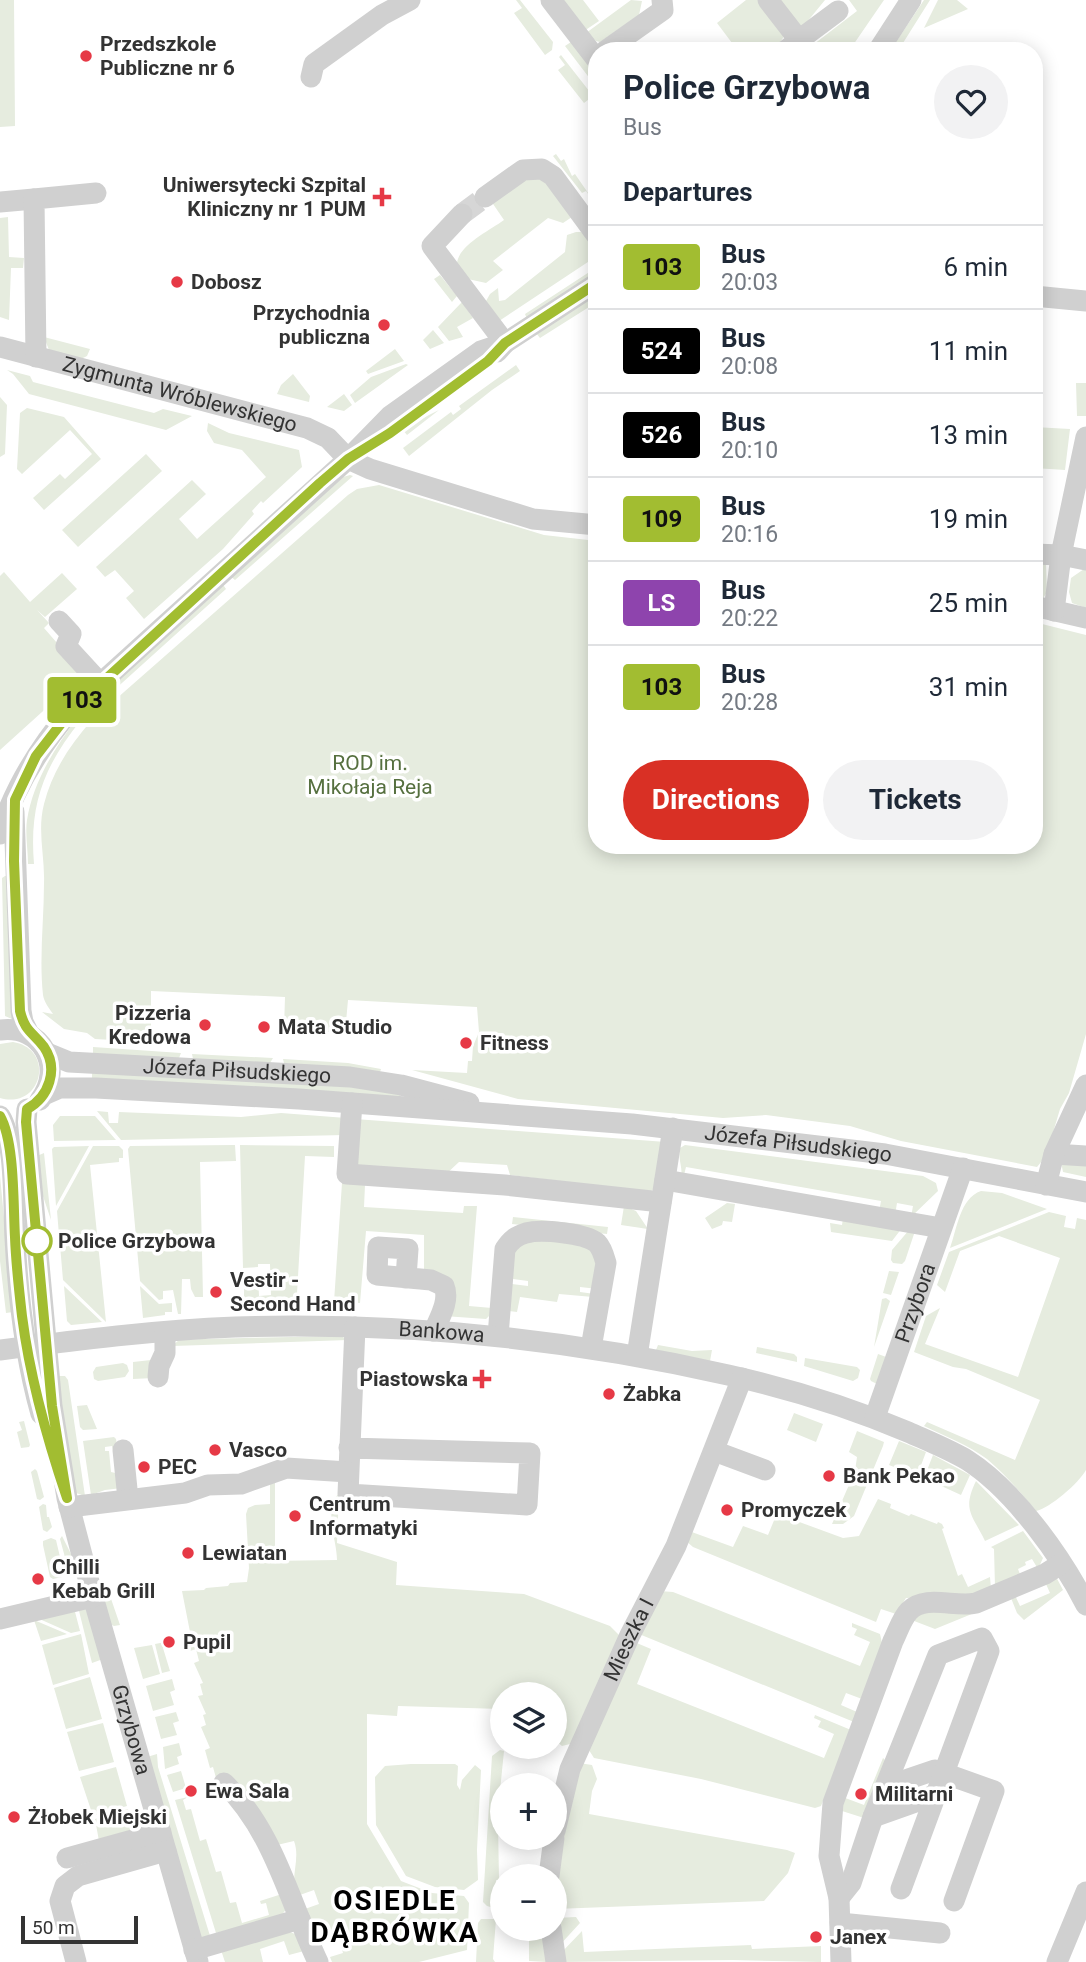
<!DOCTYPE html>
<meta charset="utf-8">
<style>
body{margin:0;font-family:Roboto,sans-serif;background:#f2f2f3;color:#1f2937;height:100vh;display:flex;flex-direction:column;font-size:26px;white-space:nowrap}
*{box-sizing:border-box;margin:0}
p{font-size:23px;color:#747a83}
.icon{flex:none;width:38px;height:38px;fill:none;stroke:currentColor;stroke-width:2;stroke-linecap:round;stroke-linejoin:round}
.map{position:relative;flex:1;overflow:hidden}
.panel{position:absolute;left:588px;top:42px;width:455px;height:812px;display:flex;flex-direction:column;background:#fff;border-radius:28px;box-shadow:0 4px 18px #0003}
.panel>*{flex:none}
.badge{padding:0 14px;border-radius:5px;font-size:24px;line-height:46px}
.controls{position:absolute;left:490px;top:1682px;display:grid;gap:14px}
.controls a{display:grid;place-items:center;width:77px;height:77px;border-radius:50%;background:#fff;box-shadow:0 4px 18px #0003;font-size:35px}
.scale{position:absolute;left:21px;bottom:18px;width:117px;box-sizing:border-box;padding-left:7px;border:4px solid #333;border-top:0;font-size:19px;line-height:24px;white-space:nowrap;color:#333;-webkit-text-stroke:5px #fff;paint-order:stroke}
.map>.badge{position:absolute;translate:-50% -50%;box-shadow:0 0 0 4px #fff}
h2{padding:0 35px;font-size:26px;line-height:63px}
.round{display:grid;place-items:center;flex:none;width:74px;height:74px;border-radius:37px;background:#f2f2f3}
.summary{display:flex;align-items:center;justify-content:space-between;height:119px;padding:0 35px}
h1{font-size:33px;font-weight:700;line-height:52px}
.cta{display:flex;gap:14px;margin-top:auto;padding:14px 35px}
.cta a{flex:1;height:80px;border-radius:42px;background:#d93025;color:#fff;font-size:28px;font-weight:700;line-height:80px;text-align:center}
.cta a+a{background:#f2f2f3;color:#1f2937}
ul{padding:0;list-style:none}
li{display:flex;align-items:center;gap:21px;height:84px;padding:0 35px;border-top:2px solid #e0e1e3}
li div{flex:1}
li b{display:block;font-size:26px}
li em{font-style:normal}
li .badge{min-width:77px;font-weight:700;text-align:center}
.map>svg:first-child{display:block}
.green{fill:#e6ecdf}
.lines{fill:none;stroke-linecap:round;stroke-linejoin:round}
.minor-tunnel{stroke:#d6d6d6;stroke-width:21;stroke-dasharray:21 10;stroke-linecap:butt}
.minor{stroke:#d0d0d0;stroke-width:21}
.line-casing{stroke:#fff;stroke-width:16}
.line{stroke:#a2bd31;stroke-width:10}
.poi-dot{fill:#e63946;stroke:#fff;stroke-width:2.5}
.stop-dot{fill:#fff;stroke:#a2bd31;stroke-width:3.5}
.labels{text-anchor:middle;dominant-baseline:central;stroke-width:7;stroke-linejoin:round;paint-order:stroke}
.poi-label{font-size:21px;font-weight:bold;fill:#333;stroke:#fff;text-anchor:start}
.street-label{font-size:21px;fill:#333;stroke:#fff}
.park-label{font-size:21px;fill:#56703f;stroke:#fff}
.stop-label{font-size:21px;font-weight:bold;fill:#333;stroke:#fff;text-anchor:start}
.district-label{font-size:28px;font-weight:bold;letter-spacing:2px;fill:#000;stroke:#fff}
</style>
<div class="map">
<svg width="1086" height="1962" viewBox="0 0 1086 1962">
<rect width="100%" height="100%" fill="#fff"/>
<path class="green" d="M0,0H14L15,126L0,127Z
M516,0H520L553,42L552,50L545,55L514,13L522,8Z
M560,0H583L599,21L584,31Z
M631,0L642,1L639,15L600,42L596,41L586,33Z
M746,0H761L785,35L774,51H738L717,23Z
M779,0H825L802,28Z
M849,0H884L849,51H827L823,45L815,51H805L857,11Z
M924,0H930L898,51H890Z
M938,0H957L968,9L924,28Z
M571,42L597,73V88L565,46Z
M561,55L593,96L584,103L558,70L565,65L559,57Z
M556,154L561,161L564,159L572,176L575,174L597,206L586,191L582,193L553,156Z
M541,176L572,217L563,223L548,218L493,261L503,270L486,283L468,279L457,263C459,245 489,231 504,220L491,201L508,183Z
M8,217L9,257L24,258L23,268H11L9,320L0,317V218Z
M576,232H581L597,244V256L496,323L486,301L490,294L498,288L499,301L505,300L565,252L567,235Z
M597,267L595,274L527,319L525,314Z
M440,275L457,296L452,302L434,279Z
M597,293V302L540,338L536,333Z
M462,302L473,318L457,327L463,337L449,341L438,327Z
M433,330L444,343L430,349L423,340Z
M44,337L90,349L87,356L81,359L49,350Z
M395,349L404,361L368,374L366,371Z
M406,364L408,365L355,403L350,395L371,377Z
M516,365L520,371L492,390L409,456L403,448L451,412L453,415L461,409L459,406Z
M7,370L30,376L33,382L154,413L163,409L192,416L166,430L29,394L13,374Z
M293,374L310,396L309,402L277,394L281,385Z
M1076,383H1086V416H1077Z
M344,394L352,405L344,411L327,407Z
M0,397L7,405L5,454L0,457Z
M27,408L64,417L101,459L44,510L33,498L60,474L65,479L92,454L70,430L22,474L17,469L20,413Z
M439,410L407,435L402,429L405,427Z
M208,423L229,433L299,450L302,467L263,503L261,501L252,511L254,514L223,549L144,619L126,598L134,591L115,570L105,577L96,567L192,480L206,494L179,519L197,539L266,477L242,450L214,443L207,431Z
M1034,427L1070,429L1065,470L1034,468Z
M146,454L162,471L78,547L62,530Z
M350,475L353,476L235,580L230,576L343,477Z
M379,485L544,535L597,541V845H1034V622L1086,635V1034L1069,1093L1060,1109L1046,1156L1037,1167L901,1141L850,1126L766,1115L723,1118L518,1099L412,1070L467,1073L468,1061H472L473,1046L479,1032L477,1007L348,1000L345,1033L284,1029L285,997L151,991V1039L148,1042L95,1039L87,1033L64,1029L42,1012L53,1014C49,1008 44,1002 43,995C39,958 44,920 44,883C45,856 37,831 44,804C52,772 70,745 91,721L348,495L357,489Z
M1034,564H1046L1047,592L1042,600L1034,599Z
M1084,569H1086V608L1072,603L1069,592L1071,578Z
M4,572L30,602L62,573L77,589L45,617L37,610L49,623L44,628L84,674L0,750V576Z
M222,583L226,589L81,720C44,766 29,804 34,864H28C28,850 25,834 27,820C33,782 55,747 78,717Z
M5,876H6L12,1019L5,1016L2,878Z
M13,1042C56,1049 42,1110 0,1098V1044Z
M93,1047L181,1053L179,1058L93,1054Z
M192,1054L273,1058L270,1063L193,1059Z
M283,1059L348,1063L381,1069L380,1072L284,1063Z
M92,1071L322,1083L400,1094V1097L92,1080Z
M97,1111L108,1112L109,1123H118L119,1112L241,1117L281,1113L346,1118L345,1135L121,1140Z
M60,1116H95L116,1140L54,1141L53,1125Z
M355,1119L666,1142L656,1187L650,1192L510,1175L507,1165L459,1162L444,1176L357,1166Z
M235,1145L236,1161L200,1162L203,1297H195L191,1289L190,1279H182L181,1314H178L173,1290L163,1291V1299L159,1300L140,1281L128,1149L130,1146Z
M240,1145L334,1146V1157L305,1156L296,1311H268V1306H256L255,1311L244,1312V1275H258L259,1296L271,1295L270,1264H258V1267L243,1268Z
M685,1145L923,1176L936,1183L938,1191L911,1217L913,1206L897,1203L895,1215L879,1212L881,1201L686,1167L683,1179L681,1178C683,1166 678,1162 680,1148Z
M89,1146L56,1206L52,1149L54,1147Z
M93,1146H119L123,1150V1158H119V1162L90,1165L106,1322L63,1280L60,1245L63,1244L62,1235H59L57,1211Z
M44,1153L51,1220L40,1187L37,1156Z
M1086,1161V1177L1063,1172L1061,1162Z
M0,1176L13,1312L6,1313L0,1261Z
M342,1183L365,1185L364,1207L463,1213L464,1206H477L469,1306L492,1308L491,1314L486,1319L444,1316L449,1308L424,1270V1235L366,1231L360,1303L334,1302Z
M981,1191L1002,1193L1047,1209L950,1248C957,1229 960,1198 981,1191Z
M727,1203L735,1204L732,1222L723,1221L722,1225L712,1229L705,1218Z
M624,1206L636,1211L648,1229L621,1225Z
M1049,1212L1066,1216L1064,1227L1075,1229L1077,1218L1086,1220V1470C1079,1483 1050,1508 1036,1511C1021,1493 1005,1474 987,1459C968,1445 945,1436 924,1426L927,1422L1015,1460L1040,1400L966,1369L953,1367L914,1352L926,1316L940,1308L925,1344L1018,1377L1060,1258L999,1236L960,1251L945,1292L937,1285L949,1252Z
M513,1217L608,1227L607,1234L512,1224Z
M843,1218L902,1228L892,1241L831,1232L830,1223L842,1225Z
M909,1230L915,1231L905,1261L902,1264L893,1263L891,1260L892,1250Z
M522,1239L578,1240L599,1258L598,1289L580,1287V1292L595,1294L593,1297L559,1294L557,1302L520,1297L517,1312L509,1311L512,1284L528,1286V1281L513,1279L509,1254Z
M889,1271L899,1272L891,1295L883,1293Z
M64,1286L102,1322L71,1325L67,1321Z
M140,1286L159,1304L172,1303V1312H165V1315L143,1318Z
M886,1298L890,1301L874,1347L882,1299Z
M341,1336L348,1340L172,1346L179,1340L201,1339Z
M658,1345L692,1351L712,1350L710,1361L656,1350Z
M757,1347L794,1354L797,1357V1362L756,1353Z
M878,1354L889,1358L879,1385L871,1381L870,1379Z
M805,1358L857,1367L860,1370L858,1378L853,1381L804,1366Z
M151,1360L154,1378L133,1379V1362Z
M123,1363L127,1365L129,1371L125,1377L98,1381L94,1379L93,1372L96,1367Z
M57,1376H65L68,1380L85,1496L76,1493Z
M87,1405L97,1429L83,1430L80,1427L77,1406Z
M794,1413L823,1424L816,1442L787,1430Z
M24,1421L30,1445L29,1447L21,1448L17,1432L22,1430L19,1422Z
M857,1431L884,1442L883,1446L854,1516L843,1524H832L855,1471L857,1457L849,1452Z
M114,1437L116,1439L118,1451H113L112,1446L105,1447V1451H109L111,1472L120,1474L122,1488L105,1490L91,1495L83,1441Z
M899,1441L926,1452L917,1476L889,1465Z
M933,1455L970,1475L961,1495L924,1478Z
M35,1469L37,1471L44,1497L40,1500L37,1499L31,1472Z
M270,1481H275V1556H270V1561L337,1560C337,1540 323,1510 339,1493L337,1543L397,1562L396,1585L524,1594L610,1626L622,1638L574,1743L562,1746L555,1740V1694H502V1709L398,1706L397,1716L367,1714V1824L401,1881L432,1893L464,1896L469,1903L467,1950L419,1962H332L330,1957L343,1953L339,1938L316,1945L302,1910L319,1904L314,1890L297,1896C289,1877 301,1860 294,1841L277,1845L216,1778L213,1767L210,1768L205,1750L210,1748L201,1727L206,1725L203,1715L206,1714L198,1696L203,1695L200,1684L203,1683L194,1663L199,1661L196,1649L190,1651V1632L182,1591L204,1590L206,1588L228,1586L230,1583L247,1582L249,1568L246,1514L248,1508L255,1505L270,1504Z
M976,1481L1019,1525L985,1541C972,1514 962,1510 976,1481Z
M878,1499L891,1504L890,1508L909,1516L911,1514L937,1524L938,1522L942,1524L944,1528L942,1529L958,1576L962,1574L968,1587L990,1577L991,1589L971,1596L906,1598L896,1614L881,1609L876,1622L693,1547L686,1541L689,1531L733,1547L743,1526L768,1535L775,1518L783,1516L843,1538L859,1536Z
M43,1504L46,1505L47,1517H49L52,1527L47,1532L43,1530L39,1507Z
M1023,1531L1043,1558L1038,1569L1032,1559L1025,1562L1026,1565L1018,1569L1021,1577L995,1587L994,1549L991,1547Z
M62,1536L76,1564L77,1574H72L69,1572L60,1539Z
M51,1538L56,1540L64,1574L62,1577L53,1579L50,1577L43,1545V1541Z
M1055,1575L1063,1590L1024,1620L1017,1613L1011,1598L935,1629L909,1619L911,1614L1013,1591L1020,1606L1050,1593L1046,1584Z
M108,1590L120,1625L114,1626L108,1623L101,1597L103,1591Z
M659,1591L673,1592L860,1666L870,1642L854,1635L857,1629L852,1627V1623L880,1634L882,1643L862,1699L846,1693L841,1705L857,1712L854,1722L639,1634Z
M85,1606L103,1659L92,1663L78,1607Z
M74,1608L80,1631L71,1633L35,1617Z
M34,1620L67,1634L41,1641Z
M81,1634L89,1674L53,1685L42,1645Z
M176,1640L177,1644L163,1648L170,1671L162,1673L155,1644Z
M632,1641L651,1649L637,1684L824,1758L834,1734L818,1727L821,1721L814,1718L815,1715L851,1730L821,1806L815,1808L701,1779L594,1758L587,1747Z
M152,1645L160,1674L143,1679L134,1648Z
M90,1677L102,1719L66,1729L54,1688Z
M172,1679L175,1690L170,1692L174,1705L153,1711L146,1686Z
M176,1712L179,1721L173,1723L177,1735L161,1739L155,1717Z
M103,1723L114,1762L79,1771L67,1732Z
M179,1743L182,1755L177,1757L179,1764L165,1769L163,1747Z
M500,1750L504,1751L500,1791L502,1792L501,1823H498L499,1880H496L495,1903H498L497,1909L487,1906L483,1902L492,1756Z
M157,1754L158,1767L211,1939L206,1940L198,1935L147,1757Z
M883,1758L887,1762L864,1818L842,1811L840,1796L864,1805Z
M579,1763L592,1765L597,1779L592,1791L589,1814L787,1850L795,1853L788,1873L764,1901L555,1909V1876Z
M411,1764H455L458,1766L457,1785L460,1790L462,1780L475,1765L481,1770L477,1850L478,1880L464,1890L435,1887L406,1876L376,1825L375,1777L385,1766Z
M116,1767L127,1806L93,1816L80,1777Z
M181,1771L186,1788L173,1792L167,1775Z
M188,1797L183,1800L186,1810L191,1809L200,1841L206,1839L216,1872L221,1871L230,1903L236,1902L242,1923L269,1915L266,1903L261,1904L260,1901L285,1893L288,1907L280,1917L216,1933L175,1800Z
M128,1809L134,1831L99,1841L95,1819Z
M576,1917L580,1923L558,1947L555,1918Z
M481,1919H496L493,1959L495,1962H476L478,1923Z
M582,1931L584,1952L751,1945L752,1949L821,1946V1962L733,1960L561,1962L560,1954Z
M290,1932L295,1934L304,1951L289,1955L284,1941L260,1949L263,1962H225L221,1950Z
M529,1939H546V1962L529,1961Z"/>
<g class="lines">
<path class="minor-tunnel" d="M462,214L485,197"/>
<g class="minor">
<path d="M551,0L597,60"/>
<path d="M768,0L799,40L785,51"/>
<path d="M799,40L838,11"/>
<path d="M605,51L663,10L662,0"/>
<path d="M878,51L911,0"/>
<path d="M311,77L314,64L382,15L410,0"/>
<path d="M485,197L523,170L542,169L553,176L597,236"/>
<path d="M0,202L34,199"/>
<path d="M462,214L432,246L505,343"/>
<path d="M1034,296L1086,301"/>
<path id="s1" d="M0,347L307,428L328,438L348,459L370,469L533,519L597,525"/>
<path d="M497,352L505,343L597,283"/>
<path d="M36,357L34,199L96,193"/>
<path d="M1034,554L1061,555L1086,560"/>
<path d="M1034,606L1086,618"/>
<path d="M1054,611L1061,555L1086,437"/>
<path d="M59,621L71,634L66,646L100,683"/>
<path d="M14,812L21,1011L23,1022L29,1034"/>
<path d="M0,834C13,790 40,747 70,711L348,459L390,416L481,351L505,343"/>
<path d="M0,1030C41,1024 65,1067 40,1100"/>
<path id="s2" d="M47,1053L69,1062L350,1077L401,1085L469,1103"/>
<path id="s3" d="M44,1095L60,1088H96L299,1099L632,1124L885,1154L1086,1192"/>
<path d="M352,1103L347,1174L505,1185L661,1202"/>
<path id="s4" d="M27,1109L26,1122L52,1406L67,1498L93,1597L198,1962"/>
<path d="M0,1116C16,1142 13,1206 15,1238C18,1296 25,1357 41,1414"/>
<path d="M1054,1154L1086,1156"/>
<path d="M665,1180L941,1228"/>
<path d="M1046,1185L1054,1154L1086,1085"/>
<path d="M406,1278L408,1249L378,1247L377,1275L431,1280L444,1286C450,1300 440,1317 434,1331"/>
<path d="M498,1336L505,1249C511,1240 516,1236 526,1233C541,1229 585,1233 597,1243C602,1248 604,1256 606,1263L591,1348"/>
<path id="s5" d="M0,1350C78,1340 157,1330 235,1327C401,1322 566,1338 728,1375C791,1389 849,1407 908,1432C928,1441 948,1449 967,1460C1014,1490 1061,1556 1086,1605"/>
<path d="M637,1356L673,1128"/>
<path d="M158,1377L159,1366L165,1353V1332"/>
<path id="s6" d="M875,1417L963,1168"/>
<path d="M349,1448L530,1453L527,1505L348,1494L355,1327"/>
<path d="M123,1450L128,1499"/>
<path d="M714,1451L765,1470"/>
<path d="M69,1507L185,1493L208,1485L241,1484L286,1468L348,1472"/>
<path d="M0,1619L93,1597"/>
<path d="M224,1783C274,1831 289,1901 318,1962"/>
<path d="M885,1787L935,1770L994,1791L954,1901"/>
<path d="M873,1817L935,1795"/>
<path id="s7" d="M555,1831L570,1769L630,1635L676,1546L742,1378"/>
<path d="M67,1858L161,1832"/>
<path d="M549,1876L554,1838"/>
<path d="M839,1898L851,1883L873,1817L938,1655L982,1638L989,1651L901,1889"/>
<path d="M840,1923L940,1933"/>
<path d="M551,1928L556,1962"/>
<path d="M194,1950L300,1919"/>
<path d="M76,1962L60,1901L65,1886L78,1876L166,1851"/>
<path d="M841,1962L839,1898L829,1856L833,1803L893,1641C898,1631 902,1618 909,1611C925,1594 956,1608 976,1603L1045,1574L1061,1564"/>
<path d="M1057,1962L1086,1892"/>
</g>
</g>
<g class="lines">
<defs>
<path id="line" d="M0,1116C15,1142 13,1205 15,1237C16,1263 19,1290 22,1316C30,1378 47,1439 67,1498L52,1406L26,1122L27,1109C49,1097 59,1069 44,1047C33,1032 25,1032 20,1011L14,861L15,800L36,756L70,712L320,483L348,459L390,433L488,361L505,343L597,283"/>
</defs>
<use href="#line" class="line-casing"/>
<use href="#line" class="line"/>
</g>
<g class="poi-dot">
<circle cx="86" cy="56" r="7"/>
<path d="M378.5 186.5h7v7h7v7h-7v7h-7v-7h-7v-7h7z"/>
<circle cx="177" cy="282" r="7"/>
<circle cx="384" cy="325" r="7"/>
<circle cx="205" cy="1025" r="7"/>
<circle cx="264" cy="1027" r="7"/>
<circle cx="466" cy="1043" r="7"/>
<circle cx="216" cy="1292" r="7"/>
<path d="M478.5 1368.5h7v7h7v7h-7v7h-7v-7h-7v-7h7z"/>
<circle cx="609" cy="1394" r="7"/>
<circle cx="215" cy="1450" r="7"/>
<circle cx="144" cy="1467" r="7"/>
<circle cx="829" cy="1476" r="7"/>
<circle cx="727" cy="1510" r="7"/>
<circle cx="295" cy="1516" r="7"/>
<circle cx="188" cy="1553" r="7"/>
<circle cx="38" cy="1579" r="7"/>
<circle cx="169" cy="1642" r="7"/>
<circle cx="191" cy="1791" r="7"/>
<circle cx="861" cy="1794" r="7"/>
<circle cx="14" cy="1817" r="7"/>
<circle cx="816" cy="1937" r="7"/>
</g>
<circle class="stop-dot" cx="37" cy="1241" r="14"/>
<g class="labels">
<g class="poi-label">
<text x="100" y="44">Przedszkole<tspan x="100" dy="24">Publiczne nr 6</tspan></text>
<text x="366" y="185" text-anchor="end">Uniwersytecki Szpital<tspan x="366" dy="24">Kliniczny nr 1 PUM</tspan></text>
<text x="191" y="282">Dobosz</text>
<text x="370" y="313" text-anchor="end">Przychodnia<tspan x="370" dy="24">publiczna</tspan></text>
<text x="191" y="1013" text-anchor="end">Pizzeria<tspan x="191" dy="24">Kredowa</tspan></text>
<text x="278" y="1027">Mata Studio</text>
<text x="480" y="1043">Fitness</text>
<text x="230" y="1280">Vestir -<tspan x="230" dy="24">Second Hand</tspan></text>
<text x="468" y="1379" text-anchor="end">Piastowska</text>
<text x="623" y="1394">Żabka</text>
<text x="229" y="1450">Vasco</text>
<text x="158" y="1467">PEC</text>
<text x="843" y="1476">Bank Pekao</text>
<text x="309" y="1504">Centrum<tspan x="309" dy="24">Informatyki</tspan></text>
<text x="741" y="1510">Promyczek</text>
<text x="202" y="1553">Lewiatan</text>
<text x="52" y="1567">Chilli<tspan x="52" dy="24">Kebab Grill</tspan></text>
<text x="183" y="1642">Pupil</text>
<text x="205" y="1791">Ewa Sala</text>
<text x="875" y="1794">Militarni</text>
<text x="28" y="1817">Żłobek Miejski</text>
<text x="830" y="1937">Janex</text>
</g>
<g class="street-label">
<text stroke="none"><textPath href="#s1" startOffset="186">Zygmunta Wróblewskiego</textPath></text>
<text stroke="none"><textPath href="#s2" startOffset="192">Józefa Piłsudskiego</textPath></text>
<text stroke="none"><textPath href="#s3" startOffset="758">Józefa Piłsudskiego</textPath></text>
<text stroke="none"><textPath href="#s6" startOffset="121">Przybora</textPath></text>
<text stroke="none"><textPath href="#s5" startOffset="443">Bankowa</textPath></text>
<text stroke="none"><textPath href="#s7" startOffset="206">Mieszka I</textPath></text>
<text stroke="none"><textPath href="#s4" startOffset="632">Grzybowa</textPath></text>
</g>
<g class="park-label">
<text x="370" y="763">ROD im.<tspan x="370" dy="24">Mikołaja Reja</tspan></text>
</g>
<g class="stop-label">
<text x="58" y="1241">Police Grzybowa</text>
</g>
<g class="district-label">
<text x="395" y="1900">OSIEDLE<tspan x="395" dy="32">DĄBRÓWKA</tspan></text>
</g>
</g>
</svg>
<div class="controls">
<a><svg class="icon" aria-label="layers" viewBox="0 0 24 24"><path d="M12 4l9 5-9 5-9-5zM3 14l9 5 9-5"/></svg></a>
<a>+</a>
<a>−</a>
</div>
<div class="scale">50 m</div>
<b class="badge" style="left:82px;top:700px;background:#a2bd31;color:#111">103</b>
<section class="panel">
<div class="summary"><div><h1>Police Grzybowa</h1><p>Bus</p></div><a class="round"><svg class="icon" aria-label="heart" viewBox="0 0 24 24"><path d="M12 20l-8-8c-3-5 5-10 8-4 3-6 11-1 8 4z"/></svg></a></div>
<h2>Departures</h2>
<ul>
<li><span class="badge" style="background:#a2bd31;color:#111">103</span><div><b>Bus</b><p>20:03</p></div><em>6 min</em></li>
<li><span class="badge" style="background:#000;color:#fff">524</span><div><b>Bus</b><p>20:08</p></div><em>11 min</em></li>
<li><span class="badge" style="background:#000;color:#fff">526</span><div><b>Bus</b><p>20:10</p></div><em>13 min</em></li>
<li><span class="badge" style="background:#a2bd31;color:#111">109</span><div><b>Bus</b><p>20:16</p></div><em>19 min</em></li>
<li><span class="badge" style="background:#8e44ad;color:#fff">LS</span><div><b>Bus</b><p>20:22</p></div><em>25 min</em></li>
<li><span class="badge" style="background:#a2bd31;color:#111">103</span><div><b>Bus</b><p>20:28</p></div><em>31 min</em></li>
</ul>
<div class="cta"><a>Directions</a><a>Tickets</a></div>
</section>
</div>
